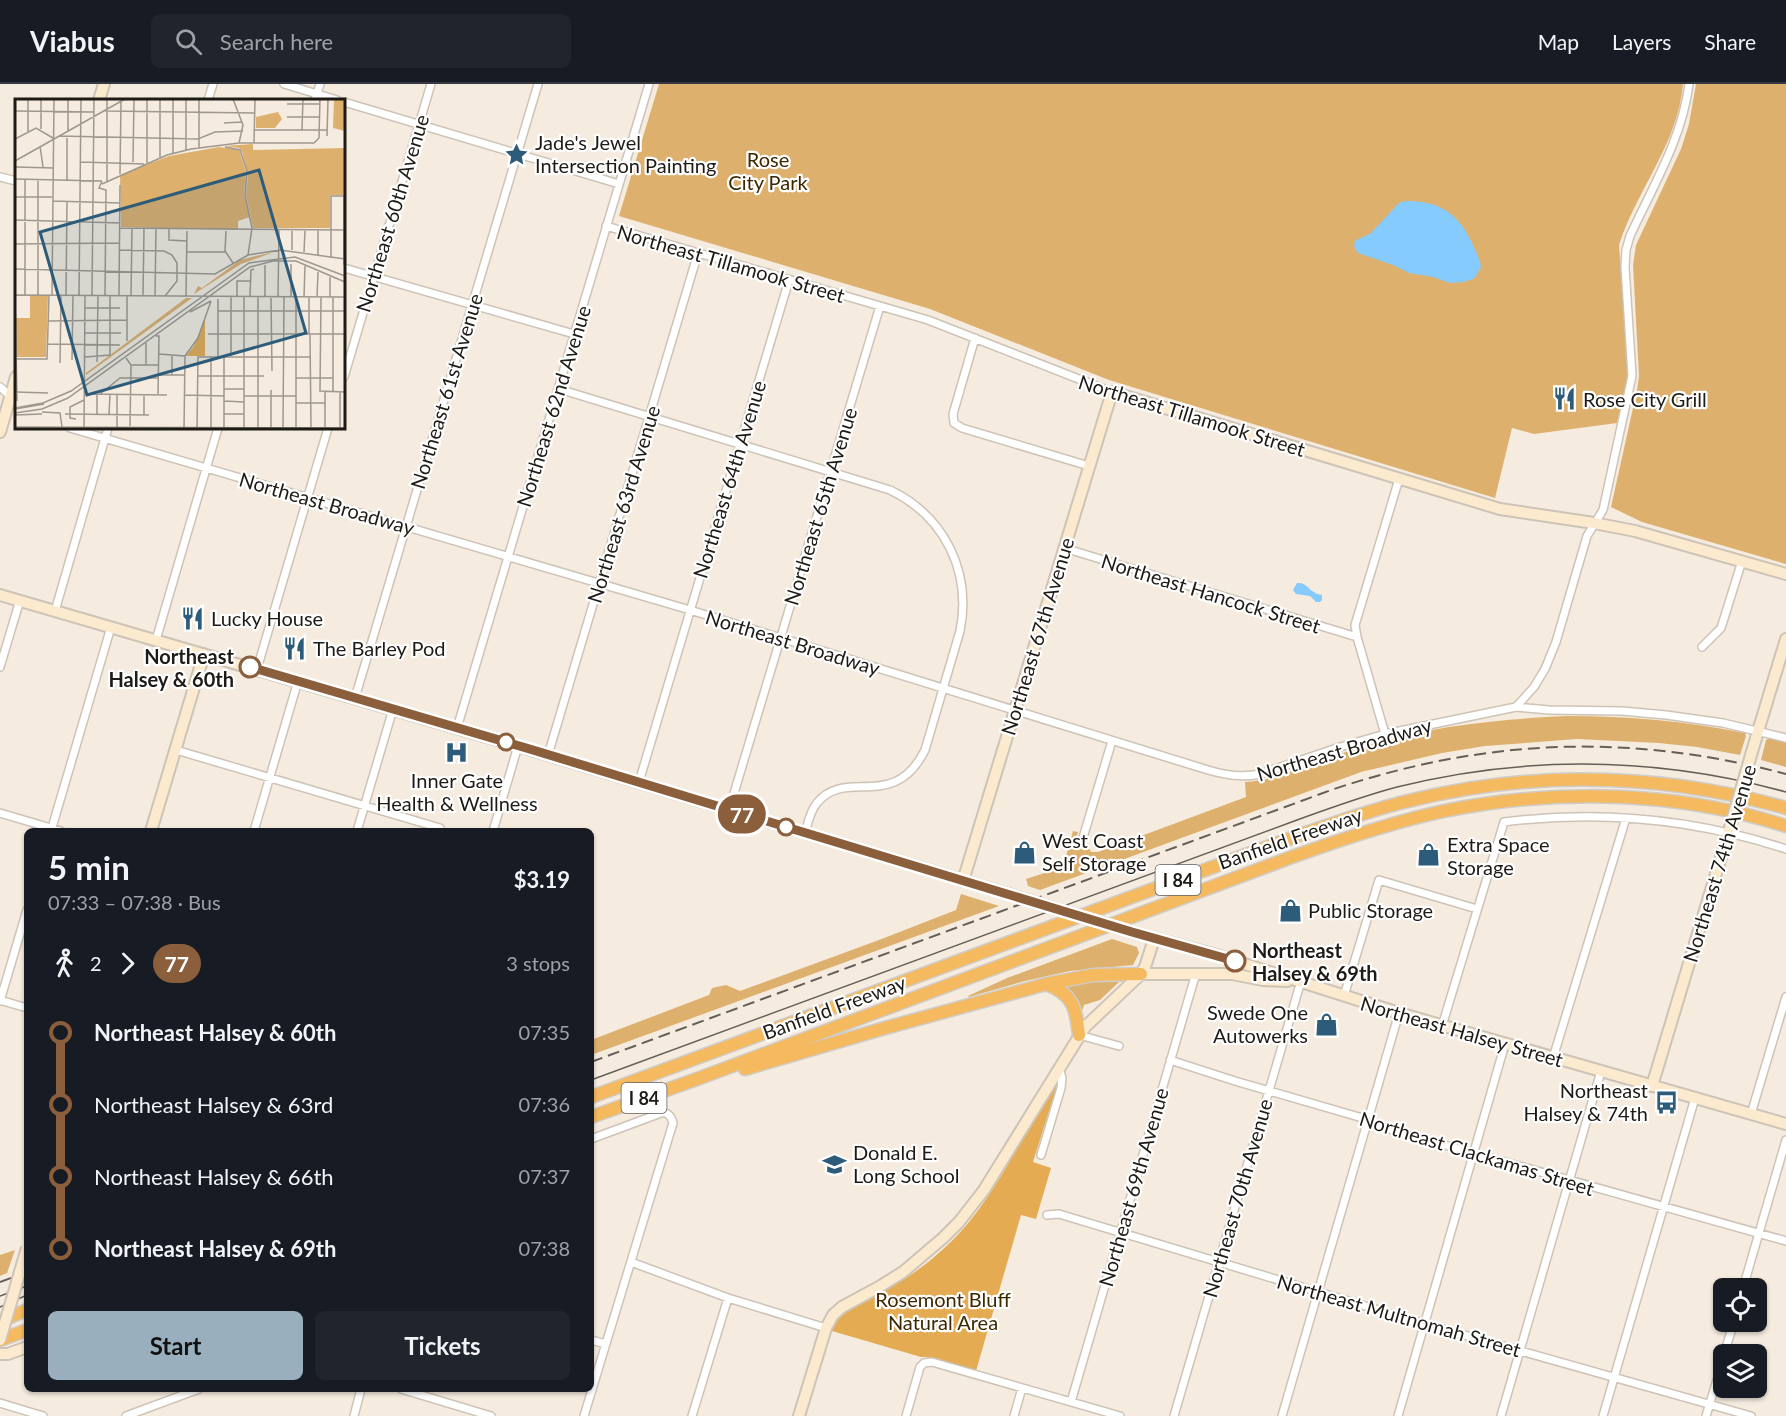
<!DOCTYPE html>
<meta charset="utf-8">
<style>
body{margin:0;font-family:Lato,sans-serif;background:#20242c;color:#f1f3f6;height:100vh;display:flex;flex-direction:column;font-size:22px;white-space:nowrap}
*{box-sizing:border-box;margin:0}
p{font-size:20px;color:#9ea1a6}
.icon{flex:none;width:33px;height:33px;fill:none;stroke:currentColor;stroke-width:2;stroke-linecap:round;stroke-linejoin:round}
.map{position:relative;flex:1;overflow:hidden}
.sheet{position:absolute;left:24px;top:744px;width:570px;height:564px;display:flex;flex-direction:column;background:#171b24;border-radius:9px;box-shadow:0 2px 4px #0004}
.sheet>*{flex:none}
.badge{padding:0 12px;border-radius:20px;font-size:21px;line-height:39px}
.fabs{position:absolute;left:1713px;top:1194px;display:grid;gap:12px}
.fabs a{display:grid;place-items:center;width:54px;height:54px;border-radius:9px;background:#171b24;box-shadow:0 2px 4px #0004;font-size:30px}
.map>.badge{position:absolute;translate:-50% -50%;box-shadow:0 0 0 3px #fff}
.legs{display:flex;align-items:center;gap:9px;height:66px;padding:0 24px;font-size:20px}
.legs p{margin-inline-start:auto}
.head{display:flex;align-items:center;justify-content:space-between;height:102px;padding:0 24px}
h1{font-size:33px;font-weight:700;line-height:45px}
.button{display:flex;gap:12px;margin-top:auto;padding:12px 24px}
.button a{flex:1;height:69px;border-radius:9px;background:#99afbe;color:#111;font-size:24px;font-weight:700;line-height:69px;text-align:center}
.button a+a{background:#20242c;color:#f1f3f6}
ul{padding:0 24px;list-style:none}
li{display:flex;align-items:center;gap:21px;height:72px;font-size:22px}
li i{display:grid;place-items:center;width:9px;height:100%;margin:0 8px;background:currentColor}
li i::after{content:'';width:15px;height:15px;margin:-8px;border:4px solid;border-radius:50%;background:#171b24}
li p{margin-inline-start:auto}
li:first-child i{background:linear-gradient(#0000 50%,currentColor 0)}
li:last-child i{background:linear-gradient(currentColor 50%,#0000 0)}
header{display:flex;align-items:center;gap:36px;box-sizing:border-box;height:84px;padding:0 30px;background:#171b24;border-bottom:2px solid #363941}
header strong{font-size:28px}
nav{display:flex;gap:33px;margin-inline-start:auto;font-size:21px}
.search{width:420px;height:54px;background:#20242c;display:flex;align-items:center;gap:15px;box-sizing:border-box;padding:0 21px;border-radius:9px;color:#9ea1a6;font-size:22px}
.map>svg:first-child{display:block}
.green{fill:#deb06e}
.forest{fill:#e5ab53}
.water{fill:#86cbfd}
.lines{fill:none;stroke-linecap:round;stroke-linejoin:round}
.street-casing{stroke:#cdc4b7;stroke-width:10}
.secondary-casing{stroke:#cdc4b7;stroke-width:14}
.highway-casing{stroke:#cecdcc;stroke-width:15}
.street{stroke:#fff;stroke-width:7}
.secondary{stroke:#fceacf;stroke-width:10}
.highway{stroke:#f5b95f;stroke-width:12}
.tram{stroke:#655f58;stroke-width:1.5}
.rail{stroke:#655f58;stroke-width:2;stroke-dasharray:12 6;stroke-linecap:butt}
.secondary-bridge-casing{stroke:#cdc4b7;stroke-width:14;stroke-linecap:butt}
.secondary-bridge{stroke:#fceacf;stroke-width:10}
.line-1-casing{stroke:#fff;stroke-width:14}
.line-1{stroke:#8b5e3c;stroke-width:9}
.stop-1-dot{fill:#fff;stroke:#8b5e3c;stroke-width:3}
.labels{text-anchor:middle;dominant-baseline:central;stroke-width:4.5;stroke-linejoin:round;paint-order:stroke}
.shield{fill:#fff;stroke:#625f5c;stroke-width:1.5}
.shield-label{font-size:18px;font-weight:bold;fill:#1e1b16}
.poi-label{font-size:20px;fill:#1e1b16;stroke:#fff;text-anchor:start}
.park-label{font-size:20px;fill:#3e2800;stroke:#fff}
.street-label{font-size:20px;fill:#1e1b16;stroke:#fff}
.stop-label{font-size:20px;font-weight:bold;fill:#1e1b16;stroke:#fff;text-anchor:end}
.inset-road{fill:none;stroke:#9f988f;stroke-width:1.5}
.view{fill:#2d5b7a;fill-opacity:0.15;stroke:#2d5b7a;stroke-width:3}
.inset-edge{fill:none;stroke:#1e1b16;stroke-width:3}
</style>
<header>
<strong>Viabus</strong>
<div class="search"><svg class="icon" aria-label="search" viewBox="0 0 24 24"><circle cx="10" cy="10" r="6"/><path d="M15 15l6 6"/></svg>Search here</div>
<nav><a>Map</a><a>Layers</a><a>Share</a></nav>
</header>
<div class="map">
<svg width="1786" height="1332" viewBox="0 0 1786 1332">
<rect width="100%" height="100%" fill="#f5ebdf"/>
<path class="green" d="M659,0H1683C1678,60 1637,105 1619,161L1628,284L1627,298L1617,339L1534,350L1512,344L1495,414L1109,296L930,225L619,132Z
M1696,0H1786V480L1642,438L1611,423L1637,306L1639,292L1633,181L1636,161L1681,65L1689,40Z
M1567,632C1630,632 1683,637 1745,649L1746,652L1740,671L1697,663L1659,659L1577,655L1485,662L1442,669L1361,688L1040,806L1028,802L1026,795L1063,783L1073,747L1078,748L1075,759C1077,765 1083,764 1088,762L1091,768H1098L1246,713L1245,698C1268,697 1289,688 1311,680C1333,672 1354,665 1376,659C1439,641 1502,635 1567,632Z
M1769,654L1786,659V683L1761,676L1766,656Z
M961,810L999,822L591,971V956L709,911L712,904L726,901L740,907L879,856L956,826Z
M1112,855L1137,863L1139,869L1133,881L1070,887L1025,897L969,913L968,912L1007,894Z
M1092,896H1118L1119,898L1100,916L1084,921L1081,930L1074,911L1062,901Z
M15,1166L7,1189L0,1192V1171Z"/>
<path class="forest" d="M1054,1000L1057,1002L1033,1078L1051,1084L1036,1135L1021,1131L976,1287L927,1273H921L832,1247C839,1226 860,1220 877,1211C888,1205 899,1198 909,1192C920,1185 931,1176 941,1167C991,1124 1020,1055 1054,1000Z"/>
<path class="water" d="M1405,117C1450,116 1466,140 1480,178L1481,183L1475,194L1464,198L1450,199L1433,193L1409,189L1393,181L1358,169C1354,164 1353,161 1356,156L1370,150L1399,119Z
M1297,499C1306,498 1307,504 1314,508C1316,510 1319,510 1322,511V516L1320,518H1316L1310,512L1296,510L1293,506Z"/>
<g class="lines">
<defs>
<path id="street" d="M284,0L337,16
M208,16L213,0
M315,16L320,0
M344,18L619,100
M0,93L16,97
M606,142L928,236L1112,308
M344,184L574,250
M975,254L953,330L954,339L962,344L1089,382
M344,293L431,0
M0,303L16,317
M559,305L890,406C944,432 972,487 960,547L925,666C894,729 845,683 817,719C810,727 808,739 805,749
M70,344L690,526L1208,686C1226,691 1242,694 1260,690L1340,663L1385,650L1516,623L1549,626L1622,627L1666,631L1723,639L1786,654
M1064,464L1357,553
M55,527L108,344
M156,556L218,344
M1702,563L1721,544L1742,477
M0,583L20,516
M257,585L328,344
M355,614L538,0
M1516,623L1534,603L1545,585L1556,558L1587,452L1603,426L1632,292L1625,183L1626,166L1630,152C1653,102 1682,55 1689,0
M457,644L649,0
M1385,650L1357,553L1355,541L1399,395
M176,666L440,744
M548,671L698,169
M639,698L789,196
M729,726L880,222
M0,729L61,747
M51,747L111,543
M254,747L298,597
M357,747L393,625
M493,747L518,662
M1082,757L1112,657
M1344,912L1379,796L1477,825
M0,916L27,924
M0,917L27,826
M1442,942L1504,738C1599,726 1695,735 1786,765
M1079,951L1119,962
M1553,974L1626,734
M1170,976L1235,997L1359,1033L1395,1047L1786,1157
M1751,1030L1786,913
M1041,1071L1061,1004L1062,994L1059,984
M1047,1131L1059,1130L1425,1240L1751,1332
M631,1178L728,1214L826,1244
M1743,1204L1786,1056
M591,1256L606,1260
M1724,1270L1734,1238
M401,1305L491,1332
M1071,1318L1196,889
M0,1319L43,1332
M126,1332L199,1305
M354,1332L361,1305
M584,1332L673,1039C671,1032 668,1028 661,1029L591,1055
M692,1332L728,1214
M906,1332L920,1283L924,1279L932,1278L1120,1332
M1014,1332L1022,1304
M1174,1332L1301,897
M1282,1332L1399,929
M1398,1332L1505,960
M1501,1332L1601,987
M1603,1332L1695,1014
M1706,1332L1724,1273"/>
<path id="secondary" d="M99,16L104,0
M0,348L16,293
M0,511L518,662L1008,810
M1756,654L1786,555
M151,747L204,570
M963,797L1112,308L1500,425L1594,439L1635,447L1786,490
M1132,848L1216,871L1399,929L1786,1040
M1141,890H1232L1263,896L1287,897
M1652,1002L1731,740
M0,1270H8L27,1263
M799,1332L826,1244L833,1231L842,1223L879,1203L903,1188L943,1154L959,1138L984,1106L1085,943L1141,890L1145,883L1154,855"/>
<path id="highway" d="M1046,900C1073,910 1076,924 1079,951
M745,985L885,944L1046,900L1093,891L1141,890
M591,1013L1286,756C1326,742 1366,727 1408,717C1534,686 1661,689 1786,724
M591,1033L697,995L1292,773C1342,755 1392,738 1444,727C1557,704 1677,707 1786,742
M0,1237L27,1226
M0,1256L27,1246"/>
</defs>
<use href="#street" class="street-casing"/>
<use href="#secondary" class="secondary-casing"/>
<use href="#highway" class="highway-casing"/>
<use href="#street" class="street"/>
<use href="#secondary" class="secondary"/>
<use href="#highway" class="highway"/>
<path class="tram" d="M591,996L1297,736C1330,724 1363,712 1397,703C1526,671 1658,673 1786,708
M0,1212L27,1202
M0,1223L27,1211"/>
<path class="rail" d="M591,978L1334,705C1488,654 1630,649 1786,690
M0,1198L27,1188"/>
<defs>
<path id="secondary-bridge" d="M1731,740L1756,654
M1008,810L1132,848
M0,1256L27,1164"/>
</defs>
<use href="#secondary-bridge" class="secondary-bridge-casing"/>
<use href="#secondary-bridge" class="secondary-bridge"/>
</g>
<g class="lines">
<defs>
<path id="line-1" d="M250,583L533,666L1132,848L1235,877"/>
</defs>
<use href="#line-1" class="line-1-casing"/>
<use href="#line-1" class="line-1"/>
</g>
<defs>
<symbol id="sight-bare" viewBox="-9 -9 18 18"><path d="M0-6L1.8-2.2L6-1.7L2.9 1.2L3.7 5.4L0 3.3L-3.7 5.4L-2.9 1.2L-6-1.7L-1.8-2.2Z" fill="#2d5b7a" stroke="#fff" stroke-width="2.5" paint-order="stroke"/></symbol>
<symbol id="restaurant-bare" viewBox="-9 -9 18 18"><path d="M-5-6h1v4h1v-4h1v4h1v-4h1v5L-1.5 .5V6h-2V.5L-5-1ZM5-6V6H3V1.5H1.5Q1.5-4 5-6Z" fill="#2d5b7a" stroke="#fff" stroke-width="2.5" paint-order="stroke"/></symbol>
<symbol id="hospital-bare" viewBox="-9 -9 18 18"><path d="M-5-5h3v3.5h4V-5h3V5h-3V1.5h-4V5h-3Z" fill="#2d5b7a" stroke="#fff" stroke-width="2.5" paint-order="stroke"/></symbol>
<symbol id="shop-bare" viewBox="-9 -9 18 18"><path d="M-5-2.5h2.3a2.7 3.5 0 0 1 5.4 0H5L5.5 6h-11ZM-1.5-2.5h3a1.5 2.3 0 0 0-3 0Z" fill="#2d5b7a" stroke="#fff" stroke-width="2.5" paint-order="stroke"/></symbol>
<symbol id="bus-bare" viewBox="-9 -9 18 18"><path d="M-5-6H5V4H4V6H2V4H-2V6H-4V4H-5ZM-3.5-4V0h7V-4ZM-3.5 1.2v1.5H-2V1.2ZM2 1.2v1.5H3.5V1.2Z" fill="#2d5b7a" stroke="#fff" stroke-width="2.5" paint-order="stroke"/></symbol>
<symbol id="school-bare" viewBox="-9 -9 18 18"><path d="M0-5L7-2L0 1L-7-2ZM-4 1L0 2.5L4 1V4Q0 6-4 4Z" fill="#2d5b7a" stroke="#fff" stroke-width="2.5" paint-order="stroke"/></symbol>
</defs>
<g fill-rule="evenodd">
<use href="#sight-bare" x="500" y="54" width="33" height="33"/>
<use href="#restaurant-bare" x="1548" y="298" width="33" height="33"/>
<use href="#restaurant-bare" x="176" y="518" width="33" height="33"/>
<use href="#restaurant-bare" x="278" y="548" width="33" height="33"/>
<use href="#hospital-bare" x="440" y="652" width="33" height="33"/>
<use href="#shop-bare" x="1008" y="752" width="33" height="33"/>
<use href="#shop-bare" x="1412" y="754" width="33" height="33"/>
<use href="#shop-bare" x="1274" y="810" width="33" height="33"/>
<use href="#shop-bare" x="1310" y="924" width="33" height="33"/>
<use href="#bus-bare" x="1650" y="1002" width="33" height="33"/>
<use href="#school-bare" x="818" y="1064" width="33" height="33"/>
</g>
<g class="stop-1-dot">
<circle cx="250" cy="583" r="10"/>
<circle cx="506" cy="658" r="8"/>
<circle cx="786" cy="743" r="8"/>
<circle cx="1235" cy="877" r="10"/>
</g>
<g class="labels">
<g class="shield">
<rect x="1155.5" y="781" width="45" height="30" rx="4.5"/>
<rect x="621.5" y="999" width="45" height="30" rx="4.5"/>
</g>
<g class="shield-label">
<text x="1178" y="796">I 84</text>
<text x="644" y="1014">I 84</text>
</g>
<g class="poi-label">
<text x="535" y="58">Jade's Jewel<tspan x="535" dy="23">Intersection Painting</tspan></text>
<text x="1583" y="315">Rose City Grill</text>
<text x="211" y="534">Lucky House</text>
<text x="313" y="564">The Barley Pod</text>
<text x="457" y="696" text-anchor="middle">Inner Gate<tspan x="457" dy="23">Health &amp; Wellness</tspan></text>
<text x="1042" y="756">West Coast<tspan x="1042" dy="23">Self Storage</tspan></text>
<text x="1447" y="760">Extra Space<tspan x="1447" dy="23">Storage</tspan></text>
<text x="1308" y="826">Public Storage</text>
<text x="1308" y="928" text-anchor="end">Swede One<tspan x="1308" dy="23">Autowerks</tspan></text>
<text x="1648" y="1006" text-anchor="end">Northeast<tspan x="1648" dy="23">Halsey &amp; 74th</tspan></text>
<text x="853" y="1068">Donald E.<tspan x="853" dy="23">Long School</tspan></text>
</g>
<g class="park-label">
<text x="768" y="75">Rose<tspan x="768" dy="23">City Park</tspan></text>
<text x="943" y="1215">Rosemont Bluff<tspan x="943" dy="23">Natural Area</tspan></text>
</g>
<g class="street-label">
<text transform="translate(392 129) rotate(-73)">Northeast 60th Avenue</text>
<text transform="translate(731 179) rotate(16)">Northeast Tillamook Street</text>
<text transform="translate(446 307) rotate(-73)">Northeast 61st Avenue</text>
<text transform="translate(553 322) rotate(-73)">Northeast 62nd Avenue</text>
<text transform="translate(1192 331) rotate(17)">Northeast Tillamook Street</text>
<text transform="translate(729 395) rotate(-73)">Northeast 64th Avenue</text>
<text transform="translate(327 419) rotate(16)">Northeast Broadway</text>
<text transform="translate(623 420) rotate(-73)">Northeast 63rd Avenue</text>
<text transform="translate(820 422) rotate(-73)">Northeast 65th Avenue</text>
<text transform="translate(1211 509) rotate(17)">Northeast Hancock Street</text>
<text transform="translate(1037 552) rotate(-73)">Northeast 67th Avenue</text>
<text transform="translate(793 558) rotate(17)">Northeast Broadway</text>
<text transform="translate(1344 665) rotate(-16)">Northeast Broadway</text>
<text transform="translate(1290 754) rotate(-19)">Banfield Freeway</text>
<text transform="translate(1719 779) rotate(-73)">Northeast 74th Avenue</text>
<text transform="translate(834 923) rotate(-20)">Banfield Freeway</text>
<text transform="translate(1462 947) rotate(16)">Northeast Halsey Street</text>
<text transform="translate(1477 1069) rotate(17)">Northeast Clackamas Street</text>
<text transform="translate(1133 1103) rotate(-74)">Northeast 69th Avenue</text>
<text transform="translate(1237 1114) rotate(-74)">Northeast 70th Avenue</text>
<text transform="translate(1399 1231) rotate(16)">Northeast Multnomah Street</text>
</g>
<g class="stop-label">
<text x="234" y="572">Northeast<tspan x="234" dy="23">Halsey &amp; 60th</tspan></text>
<text x="1252" y="866" text-anchor="start">Northeast<tspan x="1252" dy="23">Halsey &amp; 69th</tspan></text>
</g>
</g>
<g transform="translate(15 15)">
<rect width="330" height="330" fill="#f5ebdf"/>
<path d="M319,0H330V32L318,29ZM263,13L267,20L260,29H241V18ZM238,45V51L330,49V96H315V129H238L231,96L233,75L227,53L224,49L210,47ZM204,48L224,51L231,72L229,96L235,118L223,122V131L106,128L105,76L154,57ZM262,152L226,165L179,195L183,187L187,189L225,161ZM15,197H33L31,258H1V219H15ZM171,199H177L71,276V274Z" fill="#deb06e"/>
<path d="M190,219V257H171L179,247Z" fill="#e5ab53"/>
<path class="inset-road" d="M218,0L228,26L224,44M272,5H305M0,12L79,13M90,12L240,14M272,18H305M209,24L227,23M26,30V0M239,31H312M287,31L288,0M53,32V0M13,33V0M44,37L183,40L200,33L228,32M312,37L313,0M0,40L21,29L38,39M239,44L240,0M25,47L28,68M210,48L225,51L232,72L230,96L237,129L233,156M184,49V0M171,52V0M158,55V0M145,60V0M0,62L110,0M66,63L129,65M118,63L119,0M132,64V0M0,68L39,69M105,75L106,2M0,80L87,82M52,82V39M87,82L84,89L91,91L90,196M92,82V0M87,85L152,56L176,50L224,44H299L304,39L305,0M0,98H37M38,102L105,104M0,121L105,124M105,129L330,131M154,130V141L172,142M211,132L210,152L218,164M0,145L105,144M105,151L149,152L157,156L162,164V182L150,197M277,151V130M172,153H211M289,153L290,131M303,156V131M316,159V97H330M329,166V97M0,170L200,175L233,156L265,151L330,160M0,196L2,302M0,196L330,198M10,196V80M23,196V80M37,196L39,0M51,196L52,102M64,196L66,0M77,196L79,0M104,196L105,86M116,196L117,129M128,196L129,130M140,197L141,130M171,197L172,132M235,197L236,171L239,170M222,198V182H235M250,198V166M263,198L264,131M276,198V165M289,198L290,167M302,198L303,173M306,198L305,292L330,293M315,198V178M256,199L257,272M70,209H105M203,212H330M175,213L196,202M33,222L112,221M70,234H106M193,235H330M294,235V198M295,236L296,328M141,237H144L143,295M112,242V196M33,245L105,246M144,255L170,257M170,257L183,239L196,202M203,257V200M216,257V197M70,258L95,256V197M111,259L116,266L115,327M1,260H32L34,197M57,261L58,196M82,263L83,196M45,264L46,197M116,266H144M131,266V244M145,276H170M157,276V257M183,277H249M281,279H318M209,290H229M1,293L33,294M318,293V198M69,295L152,296M85,295L105,279H144M169,296L209,297M229,297H281M209,302L229,303M281,304H310M0,309L28,304L56,292L234,164L280,158L330,177M0,310L29,305M27,313L45,314L47,328M0,314L27,310L53,299L235,168L258,162H281L330,183M50,315L134,316M82,315V296M94,315L95,296M209,315H229M0,316L27,315M129,316V295M61,320L55,319V308L69,301M0,328L330,329M209,328V257M229,328V198M268,328L269,198M281,328V198M310,328V293M325,328V293M102,329V295M243,329V198M256,329V291M69,330L70,196M169,330L170,257M182,330L183,258H295M196,330V257"/>
<path class="view" d="M244,71L291,234L72,296L25,133Z"/>
<rect width="330" height="330" class="inset-edge"/>
</g>
</svg>
<div class="fabs">
<a><svg class="icon" aria-label="locate" viewBox="0 0 24 24"><circle cx="12" cy="12" r="6"/><path d="M12 2v4M12 18v4M2 12h4M18 12h4"/></svg></a>
<a><svg class="icon" aria-label="layers" viewBox="0 0 24 24"><path d="M12 4l9 5-9 5-9-5zM3 14l9 5 9-5"/></svg></a>
</div>
<b class="badge" style="left:742px;top:730px;background:#8b5e3c;color:#fff">77</b>
<section class="sheet">
<div class="head"><div><h1>5 min</h1><p>07:33 – 07:38 · Bus</p></div><b>$3.19</b></div>
<div class="legs"><svg class="icon" aria-label="walk" viewBox="0 0 24 24"><circle cx="13" cy="4" r="2"/><path d="M13 8l-2 6 4 7M11 14l-3 7M7 12l3-4h3l4 4"/></svg>2<svg class="icon" aria-label="forward" viewBox="0 0 24 24"><path d="M9 5l7 7-7 7"/></svg><b class="badge" style="background:#8b5e3c;color:#fff">77</b><p>3 stops</p></div>
<ul>
<li><i style="color:#8b5e3c"></i><b>Northeast Halsey &amp; 60th</b><p>07:35</p></li>
<li><i style="color:#8b5e3c"></i><span>Northeast Halsey &amp; 63rd</span><p>07:36</p></li>
<li><i style="color:#8b5e3c"></i><span>Northeast Halsey &amp; 66th</span><p>07:37</p></li>
<li><i style="color:#8b5e3c"></i><b>Northeast Halsey &amp; 69th</b><p>07:38</p></li>
</ul>
<div class="button"><a>Start</a><a>Tickets</a></div>
</section>
</div>
